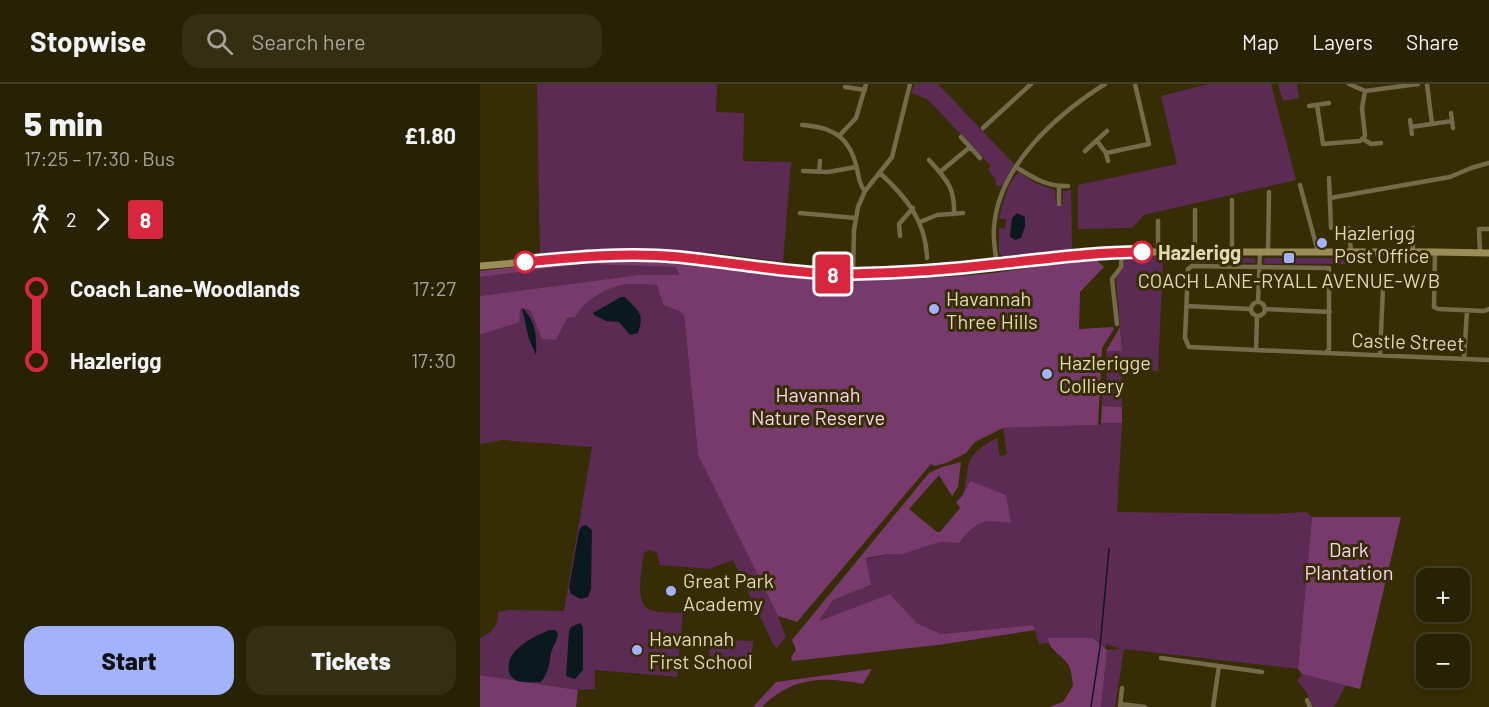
<!DOCTYPE html>
<meta charset="utf-8">
<style>
body{margin:0;font-family:Barlow,sans-serif;background:#342f13;color:#f1f3f6;height:100vh;display:flex;flex-direction:column;font-size:22px;white-space:nowrap}
*{box-sizing:border-box;margin:0}
p{font-size:20px;color:#a5a49a}
.icon{flex:none;width:33px;height:33px;fill:none;stroke:currentColor;stroke-width:2;stroke-linecap:round;stroke-linejoin:round}
.map{position:relative;flex:1;overflow:hidden}
.panel{display:flex;flex-direction:column;background:#282204;width:480px}
.panel>*{flex:none}
.badge{padding:0 12px;border-radius:4px;font-size:21px;line-height:39px}
.controls{position:absolute;left:936px;top:484px;display:grid;gap:12px}
.controls a{display:grid;place-items:center;width:54px;height:54px;border-radius:12px;background:#282204;box-shadow:0 3px 9px #0003,0 0 0 2px #443f26;font-size:30px}
.map>.badge{position:absolute;translate:-50% -50%;box-shadow:0 0 0 3px #fff}
.legs{display:flex;align-items:center;gap:9px;height:66px;padding:0 24px;font-size:20px}
.legs p{margin-inline-start:auto}
.overview{display:flex;align-items:center;justify-content:space-between;height:102px;padding:0 24px}
h1{font-size:33px;font-weight:800;line-height:45px}
.cta{display:flex;gap:12px;margin-top:auto;padding:12px 24px}
.cta a{flex:1;height:69px;border-radius:18px;background:#a3b2fd;color:#111;font-size:24px;font-weight:800;line-height:69px;text-align:center}
.cta a+a{background:#342f13;color:#f1f3f6}
ul{padding:0 24px;list-style:none}
li{display:flex;align-items:center;gap:21px;height:72px;font-size:22px}
li i{display:grid;place-items:center;width:9px;height:100%;margin:0 8px;background:currentColor}
li i::after{content:'';width:15px;height:15px;margin:-8px;border:4px solid;border-radius:50%;background:#282204}
li p{margin-inline-start:auto}
li:first-child i{background:linear-gradient(#0000 50%,currentColor 0)}
li:last-child i{background:linear-gradient(currentColor 50%,#0000 0)}
header{display:flex;align-items:center;gap:36px;box-sizing:border-box;height:84px;padding:0 30px;background:#282204;border-bottom:2px solid #443f26}
header strong{font-size:28px}
nav{display:flex;gap:33px;margin-inline-start:auto;font-size:21px}
.search{width:420px;height:54px;background:#342f13;display:flex;align-items:center;gap:15px;box-sizing:border-box;padding:0 21px;border-radius:18px;color:#a5a49a;font-size:22px}
main{display:flex;flex:1;min-height:0}
.map>svg:first-child{display:block}
.green{fill:#5c2b53}
.forest{fill:#78396c}
.water{fill:#0a191d}
.lines{fill:none;stroke-linecap:round;stroke-linejoin:round}
.stream{stroke:#0a191d;stroke-width:1.5}
.street{stroke:#746b4a;stroke-width:4.5}
.secondary{stroke:#9b8d57;stroke-width:7}
.line-1-casing{stroke:#fff;stroke-width:14}
.line-1{stroke:#d7263d;stroke-width:9}
.poi-dot{fill:#a3b2fd;stroke:#362d05;stroke-width:2}
.stop-1-dot{fill:#fff;stroke:#d7263d;stroke-width:3}
.labels{text-anchor:middle;dominant-baseline:central;stroke-width:6;stroke-linejoin:round;paint-order:stroke}
.poi-label{font-size:20px;fill:#e1d8b6;stroke:#362d05;text-anchor:start}
.stop-label{font-size:20px;font-weight:bold;fill:#e1d8b6;stroke:#362d05;text-anchor:start}
.street-label{font-size:20px;fill:#e1d8b6;stroke:#362d05}
.park-label{font-size:20px;fill:#fad4f1;stroke:#362d05}
</style>
<header>
<strong>Stopwise</strong>
<div class="search"><svg class="icon" aria-label="search" viewBox="0 0 24 24"><circle cx="10" cy="10" r="6"/><path d="M15 15l6 6"/></svg>Search here</div>
<nav><a>Map</a><a>Layers</a><a>Share</a></nav>
</header>
<main>
<section class="panel">
<div class="overview"><div><h1>5 min</h1><p>17:25 – 17:30 · Bus</p></div><b>£1.80</b></div>
<div class="legs"><svg class="icon" aria-label="walk" viewBox="0 0 24 24"><circle cx="13" cy="4" r="2"/><path d="M13 8l-2 6 4 7M11 14l-3 7M7 12l3-4h3l4 4"/></svg>2<svg class="icon" aria-label="forward" viewBox="0 0 24 24"><path d="M9 5l7 7-7 7"/></svg><b class="badge" style="background:#d7263d;color:#fff">8</b></div>
<ul>
<li><i style="color:#d7263d"></i><b>Coach Lane-Woodlands</b><p>17:27</p></li>
<li><i style="color:#d7263d"></i><b>Hazlerigg</b><p>17:30</p></li>
</ul>
<div class="cta"><a>Start</a><a>Tickets</a></div>
</section>
<div class="map">
<svg width="1009" height="623" viewBox="0 0 1009 623">
<rect width="100%" height="100%" fill="#362d05"/>
<path class="green" d="M57,0H237L236,28L264,29L263,77L311,78L303,178C279,175 254,171 230,169C173,165 117,166 60,171Z
M435,0H458L534,80L522,102H516V96L508,85L511,82L451,19L445,14L431,9Z
M728,0H791L816,96L664,131L652,144L598,145V101L697,80L681,12Z
M798,0H817L819,14L803,17Z
M539,88L555,99L575,106L576,120H583V107L591,106L592,166L524,173L519,169V144L525,145L526,135H519C523,120 527,98 539,88Z
M646,172L774,174L776,177L775,179H683L678,287L642,285V323L622,322V307H625L627,301L626,267L642,266L636,194L642,185Z
M785,174H876V180H785L783,177Z
M102,180L197,183L199,191H158L0,212V193Z
M177,201L183,221L199,227L204,231L218,371L298,532L306,553L297,564L294,562L253,476L229,485L180,481L177,469L170,466L165,468L163,473C162,486 154,520 170,526C179,529 193,528 203,529L197,593L115,586V605L98,606L0,591V554C13,548 18,542 18,528L29,526L84,527L112,363L22,356L0,360V251L5,250L42,224L49,255L53,240L44,225L51,227L62,254L76,256L87,234L95,233C103,219 122,206 138,202C150,199 165,201 177,201Z
M621,339H642L637,428L789,430L826,428L832,433L818,585L644,565L635,623H621L627,566L641,565L626,560L625,565L613,554H568V559L559,560L553,541L461,550L437,539L410,510L339,538L353,516L391,501L386,475L408,470H423L460,458L479,459L493,444L507,435L483,411C492,377 481,374 517,354L520,373L527,370L523,344L618,341Z
M230,555L273,557L271,583L229,580Z
M822,590L866,601L854,623H833L827,609L817,597Z"/>
<path class="forest" d="M141,174L234,181L340,196C398,197 456,195 514,189C547,185 581,177 614,174L624,183L600,208L599,245L633,243L634,245L622,264L618,341L523,344L495,358L486,369L466,379L454,382L451,380L317,538L298,532L218,371L204,231L199,227L183,221L177,201C165,201 150,199 138,202C122,206 103,219 95,233L87,234L76,256L62,255L51,227L42,224L40,226L39,238L0,251V212L158,191H199L196,183L102,180L0,193V187L101,175Z
M640,243L642,267H626Z
M622,322L642,323V339H621Z
M481,378L478,403L472,412L459,391L429,425L457,448H460L480,424L476,418L483,411L490,397L526,411L531,439C501,435 499,436 479,459L460,458L423,470H408L386,474L391,501L353,516L339,537L410,510L437,539L461,550L553,541L555,546L458,561L312,577L311,573L316,566L312,556L449,389L462,383Z
M832,433H921L880,605L822,590L818,585Z
M568,554H613L627,566L621,623H569L583,618L593,602C592,596 592,588 589,582C583,571 568,566 568,554Z
M392,585L383,600C343,592 312,593 282,623H273L296,598Z
M0,591L98,606L96,623H0Z"/>
<path class="water" d="M537,129L545,133V142L541,154L535,156L530,153V151L532,134Z
M141,213H145C158,227 165,229 158,249L150,251L139,238L126,237L114,231L113,229Z
M42,224C56,236 57,254 56,271L49,255Z
M106,441L112,446L111,505L108,513L101,515L91,510L89,503L99,447L101,443Z
M100,539L103,543V586L95,595L86,592L89,547L91,543Z
M69,546H75L78,550C77,557 73,562 71,569C69,580 69,588 61,598C54,598 44,599 38,597C33,595 29,591 29,587C25,565 54,553 69,546Z"/>
<g class="lines">
<path class="stream" d="M611,623L620,563L629,465"/>
<path class="street" d="M869,0L885,7L938,0
M947,0L952,40
M365,3L385,6
M837,21L843,60L880,57L885,52L882,24L885,7
M829,22L849,19
M971,29L973,44
M930,36L932,50
M322,41C353,43 370,53 377,85C379,93 379,101 385,107
M931,43L972,37
M503,44L551,0
M359,52L376,34L386,0
M481,53L500,74
M883,55L891,60L901,59
M617,57L626,69L628,77
M605,67L627,47
M626,69L669,60L655,0
M449,76C466,95 475,103 474,130
M536,83C553,94 568,103 588,102
M323,87L348,88L376,83
M339,88L340,77
M460,88L490,63
M400,89C426,113 446,137 447,174
M849,94L851,144
M820,101L838,168
M850,114L970,93L991,84L1009,79
M752,116V169
M579,120V102
M715,126V169
M320,129L375,134
M678,137V168
M440,138L457,131L483,129
M869,144L871,168
M933,144V168
M420,152L419,140L433,124
M788,168L789,108
M955,168L954,223L958,225L1004,227L1009,225
M1000,169L999,145H1009
M517,180C515,168 513,155 514,143C519,81 576,31 625,0
M712,182L849,184V265L846,269L709,263L705,254L708,185Z
M373,190L374,146L378,123L385,107L412,73L430,0
M771 225a7 7 0 1 1 14 0a7 7 0 1 1-14 0Z
M778,218L780,168
M706,222L770,225
M785,225L850,228
M637,240L632,195L641,183L642,168
M776,266L777,233
M846,269L1009,276
M900,271L903,203
M984,275L987,227
M681,574L782,588
M827,616L830,623
M640,620L665,623
M640,623L642,604
M733,623L739,582"/>
<path class="secondary" d="M0,182L116,172L163,171L197,173L305,187L373,190L465,185L631,168H955L1009,169"/>
</g>
<g class="lines">
<defs>
<path id="line-1" d="M45,178C96,173 148,168 199,173C257,179 313,190 371,190C420,189 469,186 517,180C565,175 613,168 662,168"/>
</defs>
<use href="#line-1" class="line-1-casing"/>
<use href="#line-1" class="line-1"/>
</g>
<g class="poi-dot">
<circle cx="842" cy="159" r="6"/>
<rect x="803" y="168" width="12" height="12" rx="3"/>
<circle cx="454" cy="225" r="6"/>
<circle cx="567" cy="290" r="6"/>
<circle cx="191" cy="507" r="6"/>
<circle cx="157" cy="566" r="6"/>
</g>
<g class="stop-1-dot">
<circle cx="662" cy="168" r="10"/>
<circle cx="45" cy="178" r="10"/>
</g>
<g class="labels">
<g class="poi-label">
<text x="854" y="148">Hazlerigg<tspan x="854" dy="23">Post Office</tspan></text>
<text x="809" y="196" text-anchor="middle">COACH LANE-RYALL AVENUE-W/B</text>
<text x="466" y="214">Havannah<tspan x="466" dy="23">Three Hills</tspan></text>
<text x="579" y="278">Hazlerigge<tspan x="579" dy="23">Colliery</tspan></text>
<text x="203" y="496">Great Park<tspan x="203" dy="23">Academy</tspan></text>
<text x="169" y="554">Havannah<tspan x="169" dy="23">First School</tspan></text>
</g>
<g class="stop-label">
<text x="678" y="168">Hazlerigg</text>
</g>
<g class="street-label">
<text transform="translate(928 257) rotate(2)">Castle Street</text>
</g>
<g class="park-label">
<text x="338" y="310">Havannah<tspan x="338" dy="23">Nature Reserve</tspan></text>
<text x="869" y="465">Dark<tspan x="869" dy="23">Plantation</tspan></text>
</g>
</g>
</svg>
<div class="controls">
<a>+</a>
<a>−</a>
</div>
<b class="badge" style="left:353px;top:190px;background:#d7263d;color:#fff">8</b>
</div>
</main>
